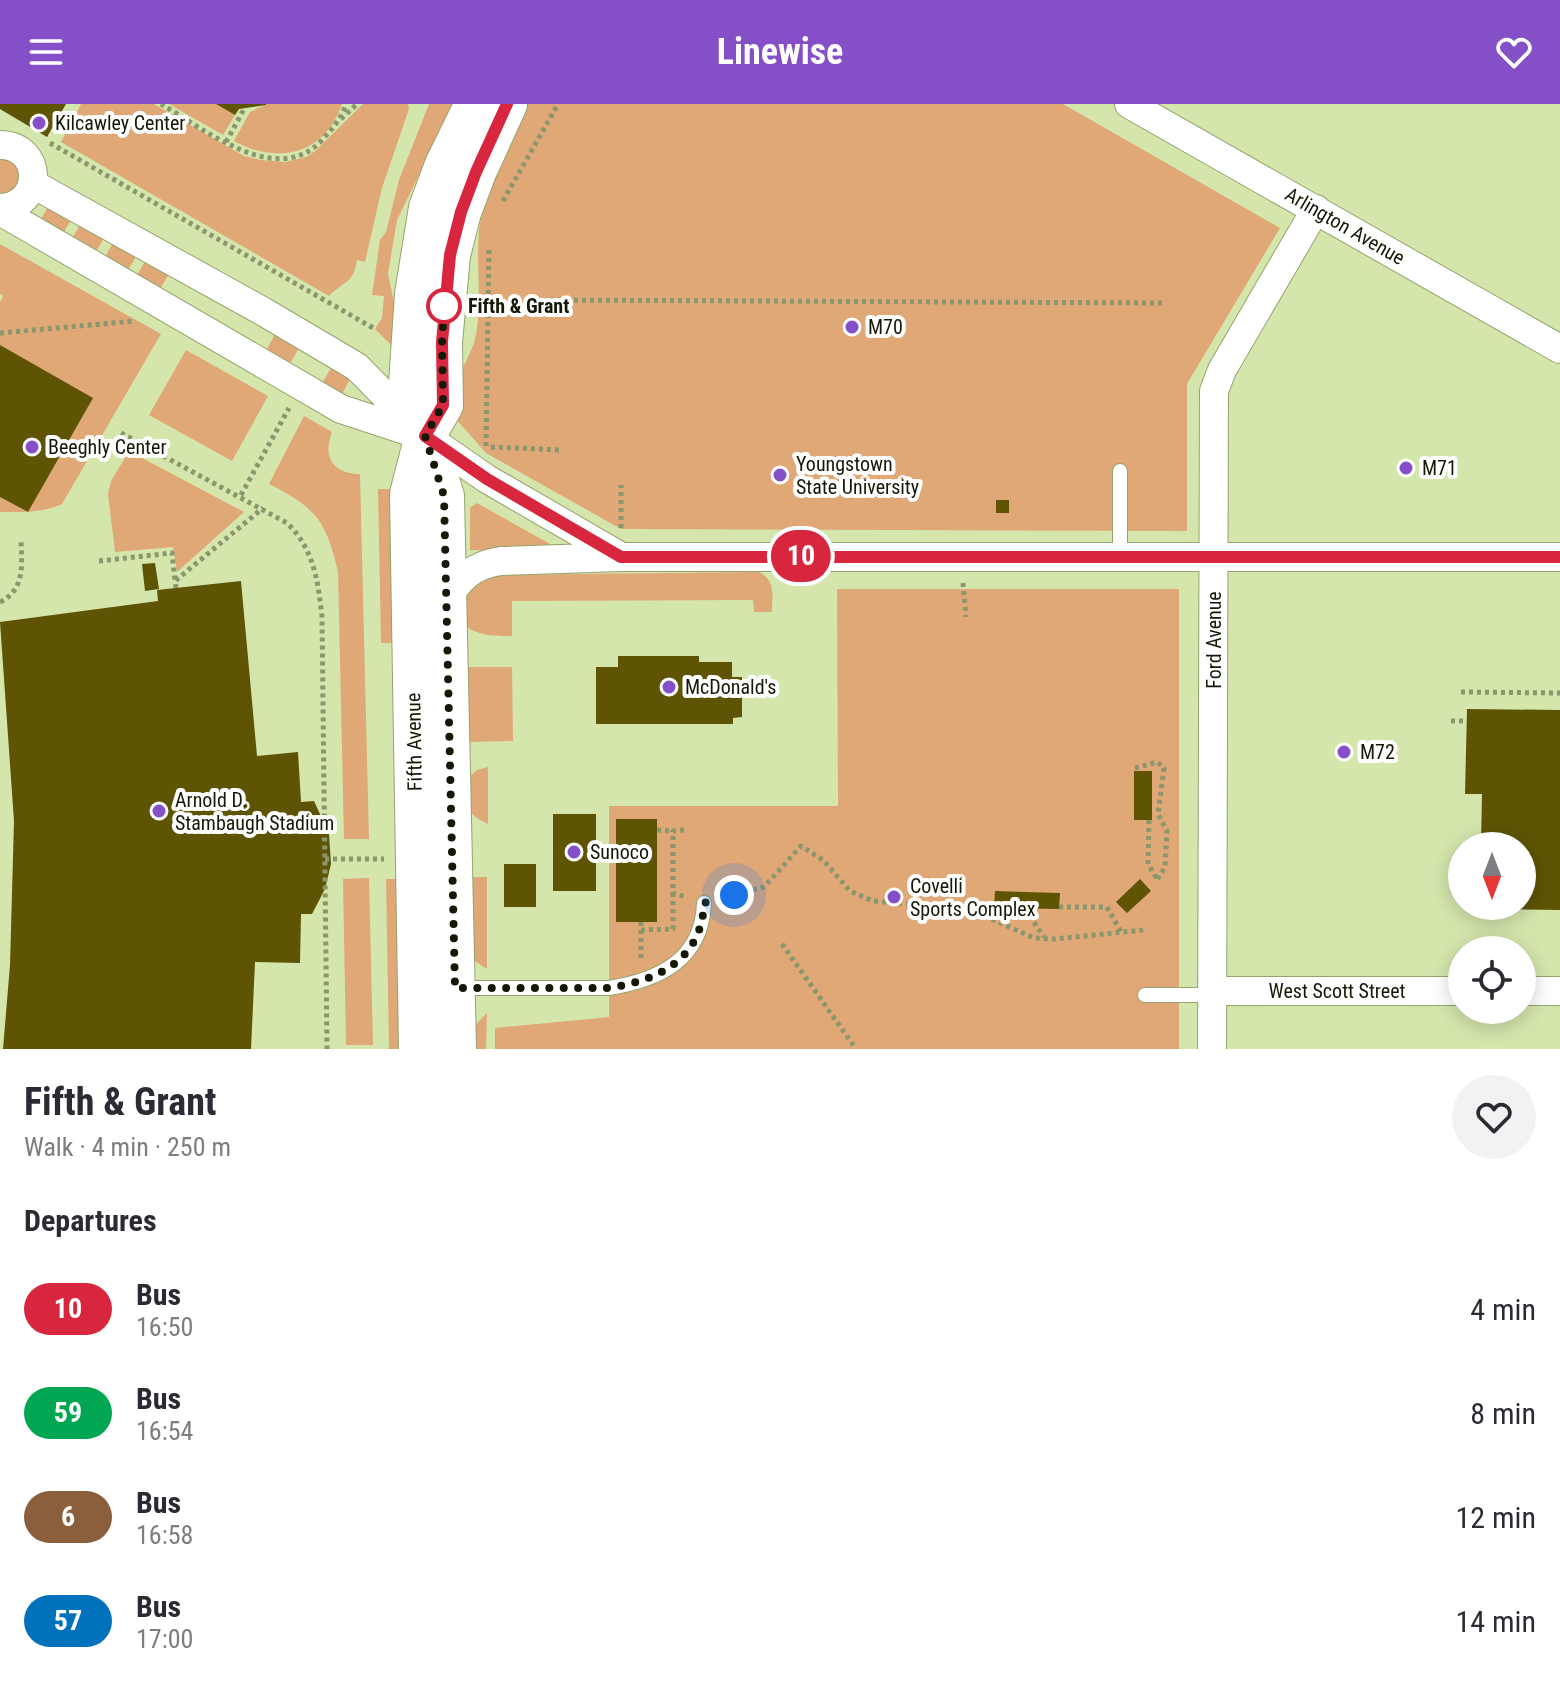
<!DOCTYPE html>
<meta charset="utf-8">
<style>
body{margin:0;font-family:"Roboto Condensed",sans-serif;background:#f2f2f3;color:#2b2b33;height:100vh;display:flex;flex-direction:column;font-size:30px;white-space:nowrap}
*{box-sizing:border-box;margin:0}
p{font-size:26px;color:#7c7c81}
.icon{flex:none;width:44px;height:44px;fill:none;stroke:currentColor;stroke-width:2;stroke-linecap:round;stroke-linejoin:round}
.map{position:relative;height:945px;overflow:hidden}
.side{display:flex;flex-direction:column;background:#fff;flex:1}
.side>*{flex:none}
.badge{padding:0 16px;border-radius:26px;font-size:28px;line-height:52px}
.needle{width:52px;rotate:180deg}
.fabs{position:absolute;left:1448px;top:728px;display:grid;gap:16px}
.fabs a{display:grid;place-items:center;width:88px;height:88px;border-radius:50%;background:#fff;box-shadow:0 4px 20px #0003;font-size:40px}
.you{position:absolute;width:40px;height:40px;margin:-20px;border:6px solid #fff;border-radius:50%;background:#1a73e8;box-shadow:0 0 0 12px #1a73e833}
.map>.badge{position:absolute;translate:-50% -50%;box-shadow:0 0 0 4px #fff}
h2{padding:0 24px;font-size:30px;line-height:72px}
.round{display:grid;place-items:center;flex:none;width:84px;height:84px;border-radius:42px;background:#f2f2f3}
.head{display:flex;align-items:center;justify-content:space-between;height:136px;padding:0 24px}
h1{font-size:38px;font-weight:700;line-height:60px}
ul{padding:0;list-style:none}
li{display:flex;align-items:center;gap:24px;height:104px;padding:0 24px}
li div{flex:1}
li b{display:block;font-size:30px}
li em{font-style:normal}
li .badge{min-width:88px;font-weight:700;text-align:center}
header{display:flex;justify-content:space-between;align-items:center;height:104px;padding:0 24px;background:#844fc7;color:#fff;font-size:36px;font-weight:700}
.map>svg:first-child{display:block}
.green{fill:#e1a877}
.building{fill:#5e5404}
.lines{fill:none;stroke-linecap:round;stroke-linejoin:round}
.service-casing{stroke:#94a36d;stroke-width:16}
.minor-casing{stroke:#94a36d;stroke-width:30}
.secondary-casing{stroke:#94a36d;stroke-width:42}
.path{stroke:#8a966c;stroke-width:5;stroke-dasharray:4 4;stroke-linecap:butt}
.service{stroke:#fff;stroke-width:14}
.minor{stroke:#fff;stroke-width:28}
.secondary{stroke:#fff;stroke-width:40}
.line-casing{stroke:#fff;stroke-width:18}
.line{stroke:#d7263d;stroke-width:12}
.walk{stroke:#141905;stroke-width:8;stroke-dasharray:0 14.4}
.poi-dot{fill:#844fc7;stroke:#fefefe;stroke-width:3}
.stop-dot{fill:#fff;stroke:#d7263d;stroke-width:4}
.labels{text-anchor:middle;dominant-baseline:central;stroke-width:8;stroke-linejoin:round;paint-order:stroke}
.poi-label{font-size:20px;fill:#141905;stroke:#fefefe;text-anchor:start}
.street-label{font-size:20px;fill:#141905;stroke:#fefefe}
.stop-label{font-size:20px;font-weight:bold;fill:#141905;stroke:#fefefe;text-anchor:start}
</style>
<header><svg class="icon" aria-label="menu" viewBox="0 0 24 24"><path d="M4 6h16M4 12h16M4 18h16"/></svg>Linewise<svg class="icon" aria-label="heart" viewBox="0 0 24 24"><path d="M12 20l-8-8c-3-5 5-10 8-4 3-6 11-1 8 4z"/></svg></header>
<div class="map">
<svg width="1560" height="945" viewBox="0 0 1560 945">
<rect width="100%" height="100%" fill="#d5e6ad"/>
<path class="green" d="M81,0H154L244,52L261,56L285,58L306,53L315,47L363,0H408L409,5L382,84L365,158L357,156C353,181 344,176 329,192L61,38Z
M169,0H216L235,11L223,31Z
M267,0H342C325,51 277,61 234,37L250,8Z
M429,0H454L397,116L388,170L394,198L392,242L375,225L382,214L384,192L372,191L380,136L386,128L399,76Z
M527,0H1063L1280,124L1187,280V427L621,425L486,349L455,314C456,302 455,288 458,277C462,261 473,248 476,231C482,197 476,161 479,126C484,82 508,39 527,0Z
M0,51L19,60L22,81L0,96Z
M49,101L72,114L60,135L37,122Z
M81,119L105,132L93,153L69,140Z
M114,137L137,151L125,171L102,158Z
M0,140L161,230L62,400C42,409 21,408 0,408V393L28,408L0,241V198L3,192L0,190Z
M146,156L169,170L157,190L134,176Z
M275,230L299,244L287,265L264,251Z
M186,246L268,292L232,357L149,311Z
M332,262L351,273L340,294L320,283Z
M304,312L332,328C322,354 334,370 360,370L369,735H344L338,468C326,416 316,404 269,380Z
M129,347L244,408L177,468L173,443L115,448L108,390L111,377Z
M378,385H403L395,539H381Z
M477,399L559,445V448L470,446V404Z
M759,468C776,477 772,490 772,508H754L753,496L512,497V532C492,532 476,532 460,518L464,489L488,471Z
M837,485H1179V945H495V924L609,913V702H838Z
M468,563H512L513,637L471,638L465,633L464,565Z
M488,663V720C461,707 465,699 469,673L477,666Z
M467,773H487V865L473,856Z
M369,774L373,941H346L343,775Z
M386,775H400L415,945H389Z
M487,909L486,945H470L476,920Z"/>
<path class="building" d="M0,0H66L47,33L0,5Z
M216,0H266V1L239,5L235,11Z
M0,241L93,294L28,408L0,393Z
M996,396H1009V409H996Z
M155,459L159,485L145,487L142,460Z
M241,477L257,652L298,648L301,698L314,697L329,730L331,760L325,785L312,810H301L300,859L255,858L251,945H3L10,861L14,717L0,518L158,497L157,486Z
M618,552H699V558H732V573H742V613L733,614V620H596V563H618Z
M1467,605L1560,606V806L1498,805V802H1522V742H1481L1482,690H1465Z
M1134,667H1152V716H1134Z
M553,710H596V787H553Z
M616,715H657V818H616Z
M504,760H536V803H504Z
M1140,775L1151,787L1127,809L1116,798Z
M995,787L1060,789L1059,805L994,804Z"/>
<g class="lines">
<defs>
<path id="service" d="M1120,367V453
M458,884H609C659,876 702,856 704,799
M1145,891H1212"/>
<path id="minor" d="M1129,0L1560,245
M0,41C43,41 45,102 0,104
M33,80L264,208L357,263L425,332L487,375L620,452
M0,107L341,305L414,329
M446,501C456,474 474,461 501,457L621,453H1560
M1212,887H1462
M1522,887H1560
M1212,945L1214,287L1222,266L1316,105"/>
<path id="secondary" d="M419,945L410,390L425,332L443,301L442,238L450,151L461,108L476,68L507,0
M456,945L444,392L409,280L415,190L429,104L445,61L475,0"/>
</defs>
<use href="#service" class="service-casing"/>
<use href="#minor" class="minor-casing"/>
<use href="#secondary" class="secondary-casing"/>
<path class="path" d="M161,0C204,25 277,85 322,36C333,24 341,15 346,0
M341,15L357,0
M226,38L244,5
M50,39L375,225
M503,97L558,0
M550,196L1163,199
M0,229L135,217
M121,329L287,419C314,445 318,477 322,513L327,945
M486,342L489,144
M491,343L561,346
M241,391L289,304
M621,424V381
M99,457L172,449L175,476
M963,479L966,513
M176,484L175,477L263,404
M0,498C25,486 22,461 21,436
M1461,588L1560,589
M1451,617H1467
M1135,664L1157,658L1164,664L1158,710L1167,727L1165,763L1157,776
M1149,716L1148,760L1157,775
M657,726L673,727
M684,726L673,727V789L686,793
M325,755H384
M722,794L764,783L801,742L823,756L850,787L873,797L960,804L985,812L1034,834L1055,835L1143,826
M1059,803H1107L1121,828
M1025,805L1044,833
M641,818V856
M641,826L673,825V789
M782,840L856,945"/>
<use href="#service" class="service"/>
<use href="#minor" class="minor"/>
<use href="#secondary" class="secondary"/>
</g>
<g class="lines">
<defs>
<path id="line" d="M507,0L476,68L461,108L450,151L442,238L443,301L425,332L487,375L621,453H1560"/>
</defs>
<use href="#line" class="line-casing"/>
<use href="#line" class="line"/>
<path class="walk" d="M444,202L445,191L442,238L443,301L425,332L444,392L455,884H609C659,876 702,855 704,799L734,791"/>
</g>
<g class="poi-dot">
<circle cx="39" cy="19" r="8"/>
<circle cx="852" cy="223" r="8"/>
<circle cx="32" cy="343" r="8"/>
<circle cx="1406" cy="364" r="8"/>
<circle cx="780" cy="371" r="8"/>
<circle cx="669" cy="583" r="8"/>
<circle cx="1344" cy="648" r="8"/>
<circle cx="159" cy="707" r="8"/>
<circle cx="574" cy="748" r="8"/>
<circle cx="894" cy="793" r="8"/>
</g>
<circle class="stop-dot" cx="444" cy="202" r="16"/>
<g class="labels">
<g class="poi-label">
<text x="55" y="19">Kilcawley Center</text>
<text x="868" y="223">M70</text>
<text x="48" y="343">Beeghly Center</text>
<text x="796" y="360">Youngstown<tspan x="796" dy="23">State University</tspan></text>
<text x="1422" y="364">M71</text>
<text x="685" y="583">McDonald's</text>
<text x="1360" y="648">M72</text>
<text x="175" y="696">Arnold D.<tspan x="175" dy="23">Stambaugh Stadium</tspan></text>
<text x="590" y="748">Sunoco</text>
<text x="910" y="782">Covelli<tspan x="910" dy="23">Sports Complex</tspan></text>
</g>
<g class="street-label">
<text transform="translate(1345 122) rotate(30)">Arlington Avenue</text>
<text transform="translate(1214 536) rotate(-90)">Ford Avenue</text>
<text transform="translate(414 638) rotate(-91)">Fifth Avenue</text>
<text x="1337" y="887">West Scott Street</text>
</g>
<g class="stop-label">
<text x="468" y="202">Fifth &amp; Grant</text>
</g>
</g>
</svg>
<div class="fabs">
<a><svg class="needle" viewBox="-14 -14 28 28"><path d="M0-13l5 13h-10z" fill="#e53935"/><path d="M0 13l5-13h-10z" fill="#7c7c81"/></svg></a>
<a><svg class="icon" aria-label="locate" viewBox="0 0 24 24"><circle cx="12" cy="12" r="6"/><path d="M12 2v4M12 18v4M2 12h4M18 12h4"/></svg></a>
</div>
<div class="you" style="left:734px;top:791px"></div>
<b class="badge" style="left:801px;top:452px;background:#d7263d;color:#fff">10</b>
</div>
<section class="side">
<div class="head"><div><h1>Fifth &amp; Grant</h1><p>Walk · 4 min · 250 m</p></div><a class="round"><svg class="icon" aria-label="heart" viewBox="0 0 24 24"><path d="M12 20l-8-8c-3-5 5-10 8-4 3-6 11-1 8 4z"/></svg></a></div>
<h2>Departures</h2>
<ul>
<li><span class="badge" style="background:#d7263d;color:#fff">10</span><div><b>Bus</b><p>16:50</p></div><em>4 min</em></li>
<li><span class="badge" style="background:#00a651;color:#fff">59</span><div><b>Bus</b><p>16:54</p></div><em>8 min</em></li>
<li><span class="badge" style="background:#8b5e3c;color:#fff">6</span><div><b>Bus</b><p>16:58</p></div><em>12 min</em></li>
<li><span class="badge" style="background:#0072bc;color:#fff">57</span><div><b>Bus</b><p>17:00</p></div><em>14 min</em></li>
</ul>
</section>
